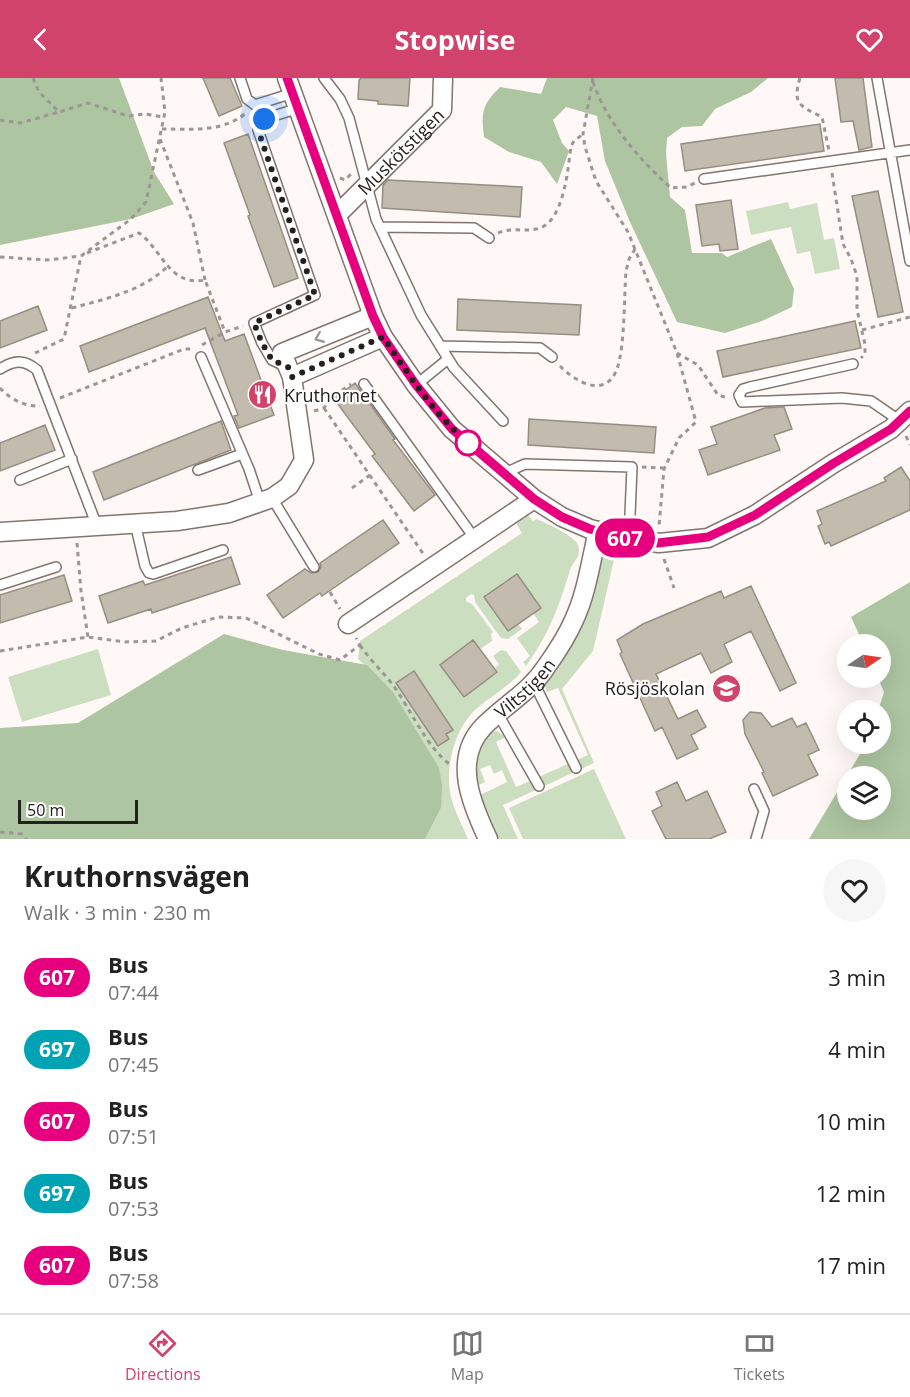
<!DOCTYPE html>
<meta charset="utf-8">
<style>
body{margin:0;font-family:"Open Sans",sans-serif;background:#f6f6f6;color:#222;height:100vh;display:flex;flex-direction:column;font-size:22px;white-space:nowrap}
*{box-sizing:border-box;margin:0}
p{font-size:20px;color:#767676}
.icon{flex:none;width:33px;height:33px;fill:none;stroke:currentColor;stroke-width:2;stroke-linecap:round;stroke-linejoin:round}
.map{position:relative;height:761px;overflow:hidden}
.drawer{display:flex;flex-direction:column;background:#fff;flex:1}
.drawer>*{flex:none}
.badge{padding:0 12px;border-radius:20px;font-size:21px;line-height:39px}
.needle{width:39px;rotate:77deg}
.buttons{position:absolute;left:837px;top:556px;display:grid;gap:12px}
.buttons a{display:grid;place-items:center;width:54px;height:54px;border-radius:50%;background:#fff;box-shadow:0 6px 24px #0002;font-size:30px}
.scale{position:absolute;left:18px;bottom:15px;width:120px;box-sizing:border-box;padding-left:6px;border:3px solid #25201d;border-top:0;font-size:16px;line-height:21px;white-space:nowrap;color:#25201d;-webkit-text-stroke:4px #fff;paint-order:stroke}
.you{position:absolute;width:30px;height:30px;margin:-15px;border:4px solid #fff;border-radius:50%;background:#1a73e8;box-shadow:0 0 0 9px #1a73e833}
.map>.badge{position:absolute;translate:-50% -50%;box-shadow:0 0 0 3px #fff}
.round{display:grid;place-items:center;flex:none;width:63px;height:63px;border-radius:32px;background:#f6f6f6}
.overview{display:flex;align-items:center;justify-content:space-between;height:102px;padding:0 24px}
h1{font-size:28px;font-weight:700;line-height:45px}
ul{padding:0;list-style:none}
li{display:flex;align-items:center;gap:18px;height:72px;padding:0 24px}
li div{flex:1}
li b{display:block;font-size:22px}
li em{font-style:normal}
li .badge{min-width:66px;font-weight:700;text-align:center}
header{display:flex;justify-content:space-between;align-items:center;height:78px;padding:0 24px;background:#d1436b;color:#fff;font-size:27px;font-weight:700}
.menu{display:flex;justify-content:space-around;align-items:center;height:84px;border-top:2px solid #e0e0e0;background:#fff;font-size:16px;color:#767676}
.menu a{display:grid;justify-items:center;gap:3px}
.menu .current{color:#d1436b}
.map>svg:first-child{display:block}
.green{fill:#cbdec0}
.forest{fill:#adc5a1;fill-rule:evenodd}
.building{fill:#c3bbae;stroke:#968e82;stroke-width:1.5}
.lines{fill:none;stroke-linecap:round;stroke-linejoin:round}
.service-casing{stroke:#82746e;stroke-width:12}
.minor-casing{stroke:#82746e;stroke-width:21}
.path{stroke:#9c9694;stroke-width:3;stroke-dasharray:4.5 4.5;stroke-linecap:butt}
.service{stroke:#fff;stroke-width:9}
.minor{stroke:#fff;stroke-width:18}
.oneway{stroke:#9d9b99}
.line-casing{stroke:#fff;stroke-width:14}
.line{stroke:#e6007e;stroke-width:9}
.walk{stroke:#25201d;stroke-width:6;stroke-dasharray:0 10.8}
.stop-dot{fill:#fff;stroke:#e6007e;stroke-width:3}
.labels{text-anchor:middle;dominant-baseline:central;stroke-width:4.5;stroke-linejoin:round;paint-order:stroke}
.street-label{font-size:18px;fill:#25201d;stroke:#fff}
.poi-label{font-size:18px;fill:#25201d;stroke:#fff;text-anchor:start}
</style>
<header><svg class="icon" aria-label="back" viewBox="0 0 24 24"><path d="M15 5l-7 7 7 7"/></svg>Stopwise<svg class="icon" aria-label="heart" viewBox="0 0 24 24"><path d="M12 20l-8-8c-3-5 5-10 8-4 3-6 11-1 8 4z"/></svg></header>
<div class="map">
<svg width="910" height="761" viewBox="0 0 910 761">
<rect width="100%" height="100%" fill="#fff8f6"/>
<path class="green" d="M788,124L790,131L817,125L824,162L834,160L840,191L815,196L810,173L797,176L791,149L751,157L746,133Z
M528,437L533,443L536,441C545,444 576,459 578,467C582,479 573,483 570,492C558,531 550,554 526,588L523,584L530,578L517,560L539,544L533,535L541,529L517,496L484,519L508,553L518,546L522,551L508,561L501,560L475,524L474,517L471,516L466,520V523L472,526L493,554L491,556L492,563L480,571L473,562L440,587L464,619L497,594L495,590L499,586L493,578L501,572L506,573L521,594C507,611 487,620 472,635C452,657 444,695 452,723C456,736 463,749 468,761H425L441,730L393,614L358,581L360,563L522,455L516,445Z
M606,471L616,473L593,573L562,611L594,685L503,727L518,761H500L494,758L480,717L507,704L502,692L494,696L490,687L480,691L485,704L477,708L474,682L486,655L497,653L506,659L496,664L516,709L588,677L558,610L547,614L544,606L545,599L553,597L577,556Z
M98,571L111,617L22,644L8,599Z
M594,691L626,761H523L509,730Z"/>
<path class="forest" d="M0,0H119L154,94L174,126L131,141L0,167Z
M547,0H768L751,14L715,31L702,48L682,49L667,60L666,76L670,119L685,132L692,175H722L727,179L771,161L794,211L792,229L762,243L725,255L677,244L630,144L605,83L597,38L566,29L553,42L562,65L569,73L557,106L541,84L509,74L484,59C481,34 482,27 500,9L541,16Z
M910,504V761H809L866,666H880V633H878L884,614L878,600H880V567H864L851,539ZM848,699H880V732H848Z
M224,556L283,572L367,587L393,614L439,690L442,707L441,730L425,761H0V650L78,645Z"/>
<path class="building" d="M203,0H230L242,28L219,38Z
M361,0H410L408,28L378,26V23L358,21L359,2Z
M835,0H863L872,69L859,72L853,43L841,44Z
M820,46L824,73L685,93L681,66Z
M248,56L298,200L274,209L248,138L250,137L224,65Z
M388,102L522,109L520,139L382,130L383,107Z
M878,113L903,234L878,239L852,118Z
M731,122L738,171L720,173L719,166L702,168L696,127Z
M208,219L225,263L244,256L274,337L239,350L234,338L238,337L205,250L89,294L80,268Z
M458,221L581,227L579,257L457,252Z
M38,228L47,252L0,270V243Z
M855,243L861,270L723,299L717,273Z
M355,305L395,361L393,362L435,417L414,433L372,378L375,376L334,321Z
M784,329L792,351L774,357L780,372L708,397L699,372L717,366L711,349L765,330Z
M529,341L656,349L654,375L528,367Z
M221,343L231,372L104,422L93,394Z
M45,347L55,372L0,393V365Z
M901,389L910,403V432L831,468L829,464L825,466L818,448L822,446L817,433L886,403L884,400Z
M383,442L399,465L322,518L320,515L283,540L267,517L305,491L311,495L318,494L321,489L320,485Z
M231,479L240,506L152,535L151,531L108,545L99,518L143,503L145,507Z
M517,496L541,530L508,553L484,519Z
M64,497L72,523L0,545V517Z
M751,508L796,605L780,613L751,553L724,566L732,584L711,595L701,575L656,596L678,641L697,632L706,649L691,657L698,671L677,681L662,649L655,653L620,576L622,574L617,562L643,546L721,513L724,520Z
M473,562L497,594L464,619L440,587Z
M414,593L453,652L446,656L449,661L438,668L396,605Z
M750,634L761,635L772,649L792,640L797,649L806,645L819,672L808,677L818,697L773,718L762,695L764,694L745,656L743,642Z
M677,704L686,723L707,713L726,754L709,761H666L652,733L662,728L656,714Z"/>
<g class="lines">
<defs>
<path id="service" d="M240,0L247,21L255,27L293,15
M324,0L340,21L349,40L376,141L421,237L454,290L503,343
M877,0L910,183
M704,101L910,72
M380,149L474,150L489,160
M440,268L540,270L552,279
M201,279L249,391L260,424
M853,286L750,309L743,311L739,317L742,324L842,320L871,323L900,343
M287,289L272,282L262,265L254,245L315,217L258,52L264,41L299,30
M0,291C14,282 24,281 37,292L97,448
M364,306L475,461
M416,307L448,281
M198,392L242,376
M503,396L525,386L632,389L629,461
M20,402L72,381
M272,420L314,489
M135,445L145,488L149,495L153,496L223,472
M0,507L56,489
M534,605L576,690
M498,636L539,708
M754,711L764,733L756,761"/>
<g id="minor">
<path d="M287,0L373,238L383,259L416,307L452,351L534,421L562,439L590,451L625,460L659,465L708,460L755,437L834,385L891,351L910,333"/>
<path id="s1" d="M337,137L442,32L443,0"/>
<path d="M292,299L383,259"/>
<path d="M0,454L177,443L229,435L272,420L289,408L304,382L292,299L282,275L373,238"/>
<path d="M348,546L534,421"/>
<path id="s2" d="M488,761C472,727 452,682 483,649C503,628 529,615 546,589C556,575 567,558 574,542C587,514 591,482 598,453"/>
</g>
</defs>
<use href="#service" class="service-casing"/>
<use href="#minor" class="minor-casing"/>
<path class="path" d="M33,0L39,14L59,34L88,25L128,38L145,36L164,39
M593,0L583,56L585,69L596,103L628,154L677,275L696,344L679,360L664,391L659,448
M800,0C792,26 800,28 822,39L829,73
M593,4C607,45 639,81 671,110L687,109L695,105
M0,42L20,45L59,34
M162,51C190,51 224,55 247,34
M160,61L193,145L205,202
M832,95L843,166L851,181L857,198V232L865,266V276L861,280
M340,100L345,102L351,96
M498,155C511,149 523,154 536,151C564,147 568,90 571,68L574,63L583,56
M87,175L139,155C162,171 169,209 205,202L225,254L243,248
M0,179L47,182L81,178
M72,230C105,221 143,213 168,188
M862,252L910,239
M202,267L225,254
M35,275L64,261L81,178L131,141L146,124L165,34L161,0
M677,275L698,287L718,317L728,320
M560,288C575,303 605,322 617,291C625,268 624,219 626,193L629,181L635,171
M0,310C10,321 25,329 40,328
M60,320L184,271H191
M324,330L424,477
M314,333L324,330L331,320L351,306
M906,358L910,367
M642,389L663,390
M352,410L370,397
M77,465L81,513L88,559
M664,481L674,510
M330,514L340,531
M360,567C370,582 382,593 393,607C409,629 429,673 451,687
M0,573L88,559L125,564L156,563L182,550L218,539L246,540L319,576L340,582L360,567L356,560
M0,754L22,756L26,761"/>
<use href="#service" class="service"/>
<use href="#minor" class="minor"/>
</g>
<defs><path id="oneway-chevron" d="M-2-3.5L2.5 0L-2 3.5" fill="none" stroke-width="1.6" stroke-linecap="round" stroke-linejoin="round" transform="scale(1.5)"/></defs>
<use class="oneway" href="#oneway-chevron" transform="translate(319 260) rotate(158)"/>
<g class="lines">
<defs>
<path id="line" d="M287,0L373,238L383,259L416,307L452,351L534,421L562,439L590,451L625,460L658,465L708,459L755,437L834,385L891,351L910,333"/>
</defs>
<use href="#line" class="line-casing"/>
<use href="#line" class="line"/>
<path class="walk" d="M264,41L258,52L315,217L254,245L262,265L272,282L288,289L292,299L383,259C409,297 434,336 469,366L468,365"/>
</g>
<defs>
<symbol id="restaurant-disc" viewBox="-11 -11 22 22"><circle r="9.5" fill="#d1436b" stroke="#fff"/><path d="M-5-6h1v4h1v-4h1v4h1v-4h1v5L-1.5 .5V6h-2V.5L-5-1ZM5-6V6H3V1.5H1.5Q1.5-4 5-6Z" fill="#fff"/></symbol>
<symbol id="school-disc" viewBox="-11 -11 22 22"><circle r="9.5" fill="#d1436b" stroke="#fff"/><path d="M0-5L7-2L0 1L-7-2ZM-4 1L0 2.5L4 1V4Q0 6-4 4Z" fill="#fff"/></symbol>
</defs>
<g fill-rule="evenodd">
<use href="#restaurant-disc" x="246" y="300" width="33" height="33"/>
<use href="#school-disc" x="710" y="594" width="33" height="33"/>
</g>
<circle class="stop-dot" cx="468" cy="365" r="12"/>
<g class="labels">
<g class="street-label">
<text stroke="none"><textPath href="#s1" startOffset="90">Muskötstigen</textPath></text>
<text stroke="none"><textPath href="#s2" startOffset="177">Viltstigen</textPath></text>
</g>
<g class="poi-label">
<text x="284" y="317">Kruthornet</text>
<text x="705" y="610" text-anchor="end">Rösjöskolan</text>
</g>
</g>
</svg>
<div class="buttons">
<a><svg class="needle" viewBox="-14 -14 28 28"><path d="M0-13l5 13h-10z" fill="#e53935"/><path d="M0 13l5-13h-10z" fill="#767676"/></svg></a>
<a><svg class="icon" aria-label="locate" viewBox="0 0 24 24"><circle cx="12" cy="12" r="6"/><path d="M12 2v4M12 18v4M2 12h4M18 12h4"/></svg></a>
<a><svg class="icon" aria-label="layers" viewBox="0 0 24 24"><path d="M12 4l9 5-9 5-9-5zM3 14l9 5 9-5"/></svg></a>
</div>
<div class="scale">50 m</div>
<div class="you" style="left:264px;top:41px"></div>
<b class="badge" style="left:625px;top:460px;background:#e6007e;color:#fff">607</b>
</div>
<section class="drawer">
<div class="overview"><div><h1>Kruthornsvägen</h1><p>Walk · 3 min · 230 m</p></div><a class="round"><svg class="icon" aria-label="heart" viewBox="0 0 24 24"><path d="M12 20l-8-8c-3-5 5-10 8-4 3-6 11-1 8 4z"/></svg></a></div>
<ul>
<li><span class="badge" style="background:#e6007e;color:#fff">607</span><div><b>Bus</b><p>07:44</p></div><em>3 min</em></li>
<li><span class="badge" style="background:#00a3b4;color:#fff">697</span><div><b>Bus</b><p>07:45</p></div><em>4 min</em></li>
<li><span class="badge" style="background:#e6007e;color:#fff">607</span><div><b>Bus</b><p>07:51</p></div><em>10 min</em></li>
<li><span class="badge" style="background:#00a3b4;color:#fff">697</span><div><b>Bus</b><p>07:53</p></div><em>12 min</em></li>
<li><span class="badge" style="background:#e6007e;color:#fff">607</span><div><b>Bus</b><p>07:58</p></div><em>17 min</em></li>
</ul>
</section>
<nav class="menu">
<a class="current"><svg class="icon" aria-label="directions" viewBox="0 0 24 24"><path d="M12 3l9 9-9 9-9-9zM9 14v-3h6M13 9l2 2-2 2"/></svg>Directions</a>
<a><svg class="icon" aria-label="map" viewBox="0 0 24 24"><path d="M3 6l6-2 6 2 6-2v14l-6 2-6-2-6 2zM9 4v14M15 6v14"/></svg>Map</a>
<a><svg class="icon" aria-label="tickets" viewBox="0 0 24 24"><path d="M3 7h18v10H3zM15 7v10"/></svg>Tickets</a>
</nav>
